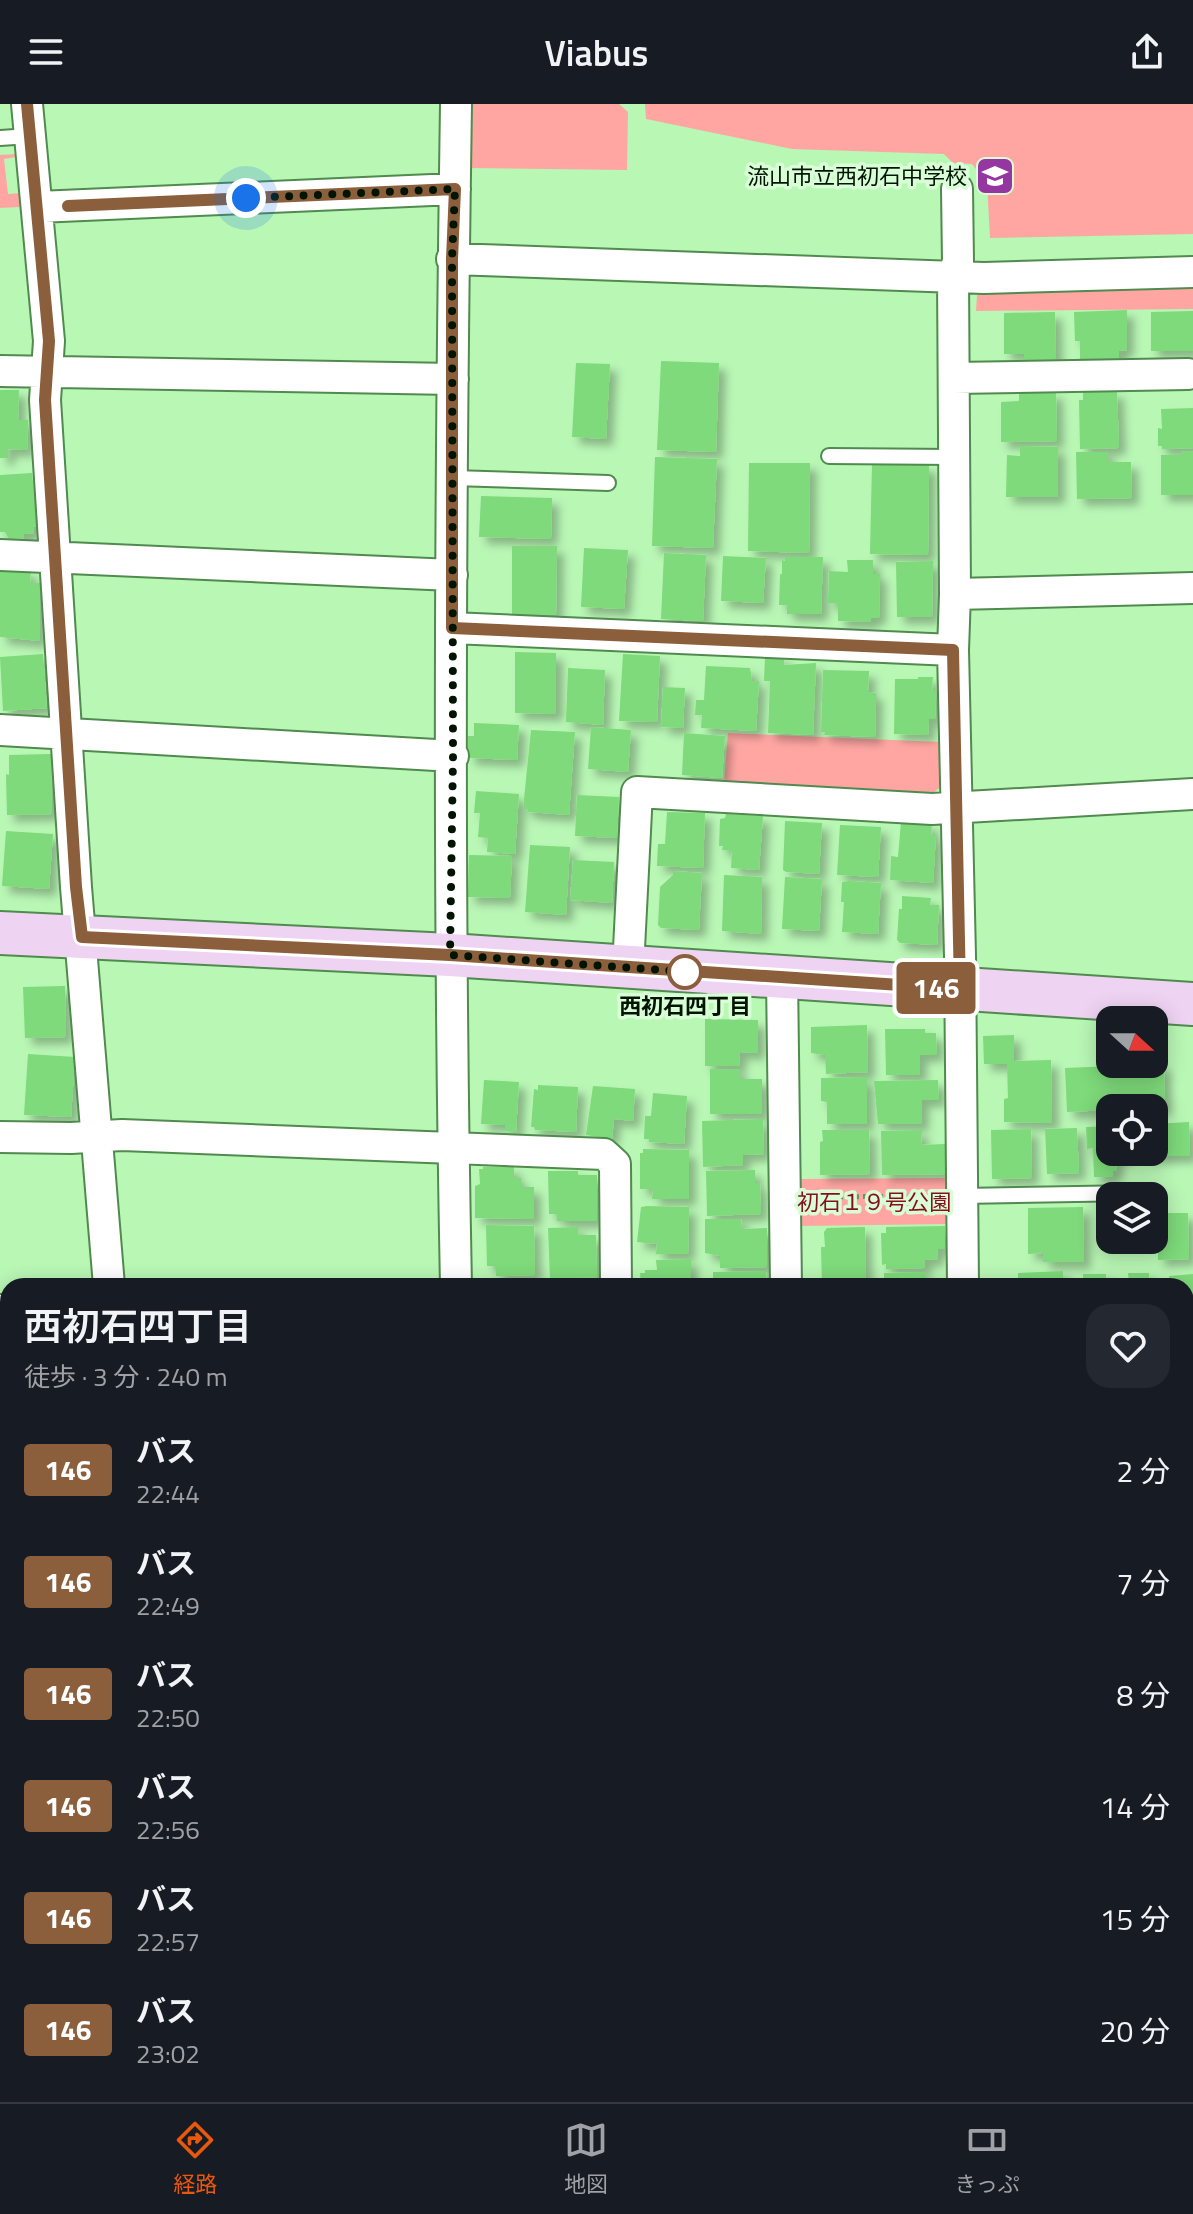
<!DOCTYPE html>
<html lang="ja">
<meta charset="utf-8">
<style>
body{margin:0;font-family:"Titillium Web","Noto Sans JP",sans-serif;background:#242831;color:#f1f3f6;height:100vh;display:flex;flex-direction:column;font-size:30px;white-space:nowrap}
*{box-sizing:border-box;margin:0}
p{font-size:26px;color:#9ea1a6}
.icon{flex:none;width:44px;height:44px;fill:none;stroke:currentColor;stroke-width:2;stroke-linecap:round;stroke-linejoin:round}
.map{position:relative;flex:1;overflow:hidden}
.panel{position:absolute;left:0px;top:1174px;width:1194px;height:824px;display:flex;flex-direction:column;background:#171b24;border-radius:24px 24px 0 0;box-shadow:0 4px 20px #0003}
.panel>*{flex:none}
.badge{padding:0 16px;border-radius:6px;font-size:28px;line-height:52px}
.needle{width:52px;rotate:111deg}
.controls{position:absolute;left:1096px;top:902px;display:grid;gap:16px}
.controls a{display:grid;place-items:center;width:72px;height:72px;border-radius:16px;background:#171b24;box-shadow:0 4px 20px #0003;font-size:40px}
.you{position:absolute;width:40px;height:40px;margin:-20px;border:6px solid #fff;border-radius:50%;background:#1a73e8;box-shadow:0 0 0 12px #1a73e833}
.map>.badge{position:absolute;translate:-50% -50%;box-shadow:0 0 0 4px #fff}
.round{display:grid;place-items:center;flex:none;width:84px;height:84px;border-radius:24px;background:#242831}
.head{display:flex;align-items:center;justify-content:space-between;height:136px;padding:0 24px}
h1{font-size:38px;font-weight:600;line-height:60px}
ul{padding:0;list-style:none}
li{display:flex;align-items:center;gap:24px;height:112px;padding:0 24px}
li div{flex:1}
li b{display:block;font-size:30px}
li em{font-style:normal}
li .badge{min-width:88px;font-weight:700;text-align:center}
header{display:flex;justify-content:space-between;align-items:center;height:104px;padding:0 24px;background:#171b24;font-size:36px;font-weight:600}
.dock{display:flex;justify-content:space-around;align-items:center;height:112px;border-top:2px solid #363941;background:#171b24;font-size:22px;color:#9ea1a6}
.dock a{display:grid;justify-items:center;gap:4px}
.dock .active{color:#ea580c}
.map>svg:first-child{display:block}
.green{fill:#ffa6a2}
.building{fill:#7eda7a;filter:url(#shadow)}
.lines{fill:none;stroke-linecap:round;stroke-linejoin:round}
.lane-casing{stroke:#518a4e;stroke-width:18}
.street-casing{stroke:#518a4e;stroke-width:34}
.secondary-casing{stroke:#518a4e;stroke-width:46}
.path{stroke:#699467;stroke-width:5;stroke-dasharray:4 4;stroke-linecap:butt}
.lane{stroke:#fff;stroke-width:14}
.street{stroke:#fff;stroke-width:30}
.secondary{stroke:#efd3f3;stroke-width:42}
.line-casing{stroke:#fff;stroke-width:18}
.line{stroke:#8b5e3c;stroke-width:12}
.walk{stroke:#001401;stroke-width:8;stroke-dasharray:0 14.4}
.stop-dot{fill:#fff;stroke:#8b5e3c;stroke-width:4}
.labels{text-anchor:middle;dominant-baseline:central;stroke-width:7;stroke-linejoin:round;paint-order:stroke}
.poi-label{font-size:22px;fill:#001401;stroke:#d9fdd6;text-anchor:end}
.stop-label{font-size:22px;font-weight:bold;fill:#001401;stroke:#d9fdd6}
.park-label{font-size:22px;fill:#850f1c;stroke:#d9fdd6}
</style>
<header><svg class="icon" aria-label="menu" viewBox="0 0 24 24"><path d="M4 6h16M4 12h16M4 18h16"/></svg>Viabus<svg class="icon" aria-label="share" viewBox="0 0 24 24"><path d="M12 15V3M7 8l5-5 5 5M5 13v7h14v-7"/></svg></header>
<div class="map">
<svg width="1193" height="1998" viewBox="0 0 1193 1998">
<defs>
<filter id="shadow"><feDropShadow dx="7" dy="7" stdDeviation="4" flood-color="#0004"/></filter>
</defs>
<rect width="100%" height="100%" fill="#b9f7b5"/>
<path class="green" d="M469,0H619L628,8L627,66L468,64Z
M645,0H1193V130L990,134L987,79L972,60L953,59L944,50L792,45L646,15Z
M16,50V53L4,55L8,90L20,89L21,103L0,104V51Z
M1193,183V205L976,207L977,191L984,187Z
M728,629L941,638L942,682L930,691L724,679Z
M948,1074V1120L800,1122V1075Z
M1186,1550H1193V1898H1186Z
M1186,1957H1193V1990L1005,1993V1990H1186Z"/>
<path class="building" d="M1127,206V246L1119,247V256L1080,255V237H1075L1074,208Z
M1193,207V247H1151V208Z
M1055,208L1056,258L1024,259V250H1004V209Z
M661,257L719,259L716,348L657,346Z
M576,259L610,260L606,335L572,333Z
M0,286H19L18,316H28L27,346L8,345V354H0Z
M1117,287L1119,344L1080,345L1079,296H1083V288Z
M1019,288H1056L1057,337L1001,338V298L1019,297Z
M1193,304V344L1162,345V342H1158V324L1162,325L1161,305Z
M1020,342L1058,343V393H1006L1007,351L1020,352Z
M1181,347H1193V391H1161V351H1181Z
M1076,348H1108V358H1131L1132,394L1077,395Z
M655,353L717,355L713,444L652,442Z
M749,359H810L809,449L748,447Z
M872,360L929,361L928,451L870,450Z
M32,369L37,422L33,423L34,429L24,430V434L9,435L5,428H0V371Z
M481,392L552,394L551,435L479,433Z
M512,442H557L556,511H512Z
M584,444L628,446L624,505L581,503Z
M664,449L706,451L703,517L661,515Z
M723,452L766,454L763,499L721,497Z
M785,453H823L821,510H787V501H779L780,470H782V456L785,457Z
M847,456H873V470H880L879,514H871V518L838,517V499H828L829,467L848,468Z
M933,457L932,513H897L896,458Z
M0,466L31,467L30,479H40V537L0,533Z
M515,548L556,549V610L515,609Z
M43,550L47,604L3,607L0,553Z
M623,550L660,552L657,618L619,617Z
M765,553H784V561L816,559L813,631L768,629L770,577H764Z
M706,562L750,564L752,577H759L756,627L701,624L702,611H695L696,596H704Z
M568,564L605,566L603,621L566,618Z
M823,566L869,567L868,588L876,589L875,633L824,631L825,628H821Z
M918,573H933L932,586H936L935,615H929L928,631L894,630L895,575H918Z
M663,583L685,584L683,624L661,623Z
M474,619L519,621L517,656L468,654V632H474Z
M591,623L631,626L628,668L588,665Z
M531,626L575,628L569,711L528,708V705H523Z
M684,629L725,632L722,674L682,671Z
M51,650L52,710L7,711L6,670L9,671V651Z
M476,687L519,690L515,750L487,748L488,734L478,733L480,709H474Z
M577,691L619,693L617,734L575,732Z
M667,708L705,709L703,764L657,762L658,740H665Z
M726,710L763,712L759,766L731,764L732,747L722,746L723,742H719L720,715L725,714Z
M785,717L822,719L819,770L786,768L783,766Z
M901,718L932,720L931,731H936L933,779L890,776L891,752L898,753Z
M840,721L881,723L878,773L837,771Z
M6,727L53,730L49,785L2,782Z
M530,741L570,743L566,811L525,808Z
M469,751L512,752L510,794L468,793Z
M573,756L614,758L612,799L570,796Z
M673,767L702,769L699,826L661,824L658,821L660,783L673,771Z
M724,771L762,773L761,830L722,827Z
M785,773L822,775L819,827L782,825Z
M849,777L881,779L878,830L842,828L844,798H841L842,778Z
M902,792L931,794L930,801H939L937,841L900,839L897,836L899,805H902Z
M65,882L66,933L25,934L23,883Z
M705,915L758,916V949L740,948L739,962H705Z
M867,921L868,968L826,970L825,951L811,949V923Z
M885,925H925V929H936L937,951H920V971H886Z
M1014,931V957L1051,956L1052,1019L1004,1018V995L1008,994L1007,960H984L983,932Z
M28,950L75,953L71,1013L24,1011Z
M1164,960L1165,1004H1110V1006L1067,1008L1065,964Z
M710,965H740V975H762V1010H710Z
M867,973V1020H827V998L821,997V974Z
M484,976L519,978L516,1028L505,1027V1021L481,1020Z
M938,976L939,996H922V1020H878L874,977Z
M538,981L578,983L576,1028L535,1026L534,1023H531L534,985L538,986Z
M593,982L635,985L633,1017L614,1015L612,1035L586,1031Z
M653,989L687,992L684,1040L649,1038V1035H644L645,1012H651Z
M763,1015L764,1050L743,1051V1061L703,1063L702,1017Z
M1189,1018L1190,1052H1144V1048H1154V1020Z
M1110,1022V1048H1126V1053H1116L1117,1067H1113V1073H1094L1093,1044L1087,1045L1086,1023Z
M1077,1024L1079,1069L1047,1070L1045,1025Z
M1031,1025L1032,1074L992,1075L991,1026Z
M822,1026H869L870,1070L820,1071V1038L823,1037Z
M922,1026L921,1041L945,1040V1070L882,1071L881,1027Z
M643,1045L689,1046V1095H652L653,1085H640V1049H643Z
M483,1063H514V1074H521V1083H534V1115L475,1114V1082L480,1080L479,1065H483Z
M755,1066V1079H760L761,1110L707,1112L706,1067Z
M548,1067H578V1071H597V1117H557V1110H549Z
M647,1102L689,1103L688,1150H656L657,1140L637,1138L641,1103Z
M1083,1103L1084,1158H1043V1149L1028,1150V1104Z
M1157,1109H1188L1189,1155L1158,1156Z
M705,1115H741L742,1125L767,1124V1163L720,1164V1152L705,1149Z
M486,1121L534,1122L535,1171L496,1172L495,1162H487Z
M945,1122V1145H937L938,1155L924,1156L925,1164L886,1165V1160L882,1161L881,1129H886V1123Z
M578,1123V1131H596L597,1173L550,1175L548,1124Z
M865,1123L866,1182H822L821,1143H825L824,1128L827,1124Z
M691,1155V1182H641L640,1169H645V1166H657L656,1156Z
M766,1167L767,1182H713V1168Z
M1063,1167L1064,1182H1018V1169Z
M925,1168V1177H931V1182H884V1169Z
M1128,1169H1149V1182H1113V1178H1129Z
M1083,1170H1106V1182H1083Z
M1193,1170V1228L1186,1229V1182H1170L1169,1172Z
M536,1175L537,1182H495V1176Z
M8,1406V1467H0V1407Z
M1193,1421V1473H1186V1422Z
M0,1472H8V1551H3Z
M8,1589V1651H2L0,1649V1628H3L0,1592Z
M4,1702L8,1748L0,1749V1703Z
M0,1786H8V1827L0,1828Z
M0,1832L8,1834V1883L0,1884Z
M8,1889V1946L0,1947V1890Z
M3,1980H8V1990H41L42,1998H5Z
M64,1990H97V1998H65Z
M116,1990H159V1998H117Z
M228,1990H332V1996L229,1998Z
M345,1990H459V1998H345Z
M477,1990H664V1998H476Z"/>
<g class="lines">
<defs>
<path id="lane" d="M0,34L30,32
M829,352L954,353
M453,374L608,379
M962,1092L1136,1089"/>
<path id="street" d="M27,0L49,237L45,296L76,783L109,1182
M957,85L958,158L953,171L955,490L953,546L960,852L963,1182
M38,103L455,85
M452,155L984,174L1193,168
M0,267L453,275
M954,274L1188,270
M0,451L452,471
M955,490L1193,484
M452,524L953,546
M0,626L453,652
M628,864L637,688L932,705L1193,690
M782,873L786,1182
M0,1033L71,1034L122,1031L604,1050L615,1060L616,1182
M456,1182C448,788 450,394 456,0
M0,1206H8
M1186,1258L1193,1257
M0,1383L8,1382
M1186,1407H1193
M1186,1537H1193
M0,1566H8
M0,1963H8
M177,1990V1998
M983,1990V1998
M692,1998L693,1990"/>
<path id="secondary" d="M0,829L450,851L1193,900"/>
</defs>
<use href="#lane" class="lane-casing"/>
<use href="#street" class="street-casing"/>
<use href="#secondary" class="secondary-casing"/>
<path class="path" d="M815,1093L933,1092"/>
<use href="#lane" class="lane"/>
<use href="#street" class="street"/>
<use href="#secondary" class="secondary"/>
</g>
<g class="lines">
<defs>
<path id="line" d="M27,0L49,237L45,296L76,783L82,833L450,851L960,885L953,546L452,524V155L455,85L68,102"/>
</defs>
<use href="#line" class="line-casing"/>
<use href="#line" class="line"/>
<path class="walk" d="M246,94L455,85L452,155L453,652L450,851L690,868H685"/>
</g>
<defs>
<symbol id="school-square" viewBox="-11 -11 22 22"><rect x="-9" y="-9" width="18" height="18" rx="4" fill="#9537a1" stroke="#d9fdd6"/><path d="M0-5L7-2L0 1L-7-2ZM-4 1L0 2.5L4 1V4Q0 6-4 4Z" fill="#fff"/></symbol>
</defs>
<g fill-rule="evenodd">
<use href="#school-square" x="973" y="50" width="44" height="44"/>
</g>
<circle class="stop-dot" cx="685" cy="868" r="16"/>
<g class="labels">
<g class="poi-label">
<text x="967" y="72">流山市立西初石中学校</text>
</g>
<g class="stop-label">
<text x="685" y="902">西初石四丁目</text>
</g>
<g class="park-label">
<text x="874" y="1098">初石１９号公園</text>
</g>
</g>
</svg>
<div class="controls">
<a><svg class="needle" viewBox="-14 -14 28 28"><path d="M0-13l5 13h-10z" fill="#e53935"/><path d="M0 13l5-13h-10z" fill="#9ea1a6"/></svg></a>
<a><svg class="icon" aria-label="locate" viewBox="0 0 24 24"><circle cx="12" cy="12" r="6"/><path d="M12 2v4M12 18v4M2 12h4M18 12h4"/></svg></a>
<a><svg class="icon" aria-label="layers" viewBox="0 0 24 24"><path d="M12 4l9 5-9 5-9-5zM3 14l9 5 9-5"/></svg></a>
</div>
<div class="you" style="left:246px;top:94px"></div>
<b class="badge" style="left:936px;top:884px;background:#8b5e3c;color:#fff">146</b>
<section class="panel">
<div class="head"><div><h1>西初石四丁目</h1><p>徒歩 · 3 分 · 240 m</p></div><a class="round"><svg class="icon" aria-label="heart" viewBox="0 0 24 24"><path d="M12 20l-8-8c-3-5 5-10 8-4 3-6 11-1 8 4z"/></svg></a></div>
<ul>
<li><span class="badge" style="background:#8b5e3c;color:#fff">146</span><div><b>バス</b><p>22:44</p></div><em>2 分</em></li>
<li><span class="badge" style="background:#8b5e3c;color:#fff">146</span><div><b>バス</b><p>22:49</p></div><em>7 分</em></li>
<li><span class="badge" style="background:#8b5e3c;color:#fff">146</span><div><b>バス</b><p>22:50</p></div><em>8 分</em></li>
<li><span class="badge" style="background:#8b5e3c;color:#fff">146</span><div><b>バス</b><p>22:56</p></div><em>14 分</em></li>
<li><span class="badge" style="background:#8b5e3c;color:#fff">146</span><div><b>バス</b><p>22:57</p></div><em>15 分</em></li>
<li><span class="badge" style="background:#8b5e3c;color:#fff">146</span><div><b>バス</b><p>23:02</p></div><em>20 分</em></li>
</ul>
</section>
</div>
<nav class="dock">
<a class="active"><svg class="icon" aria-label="directions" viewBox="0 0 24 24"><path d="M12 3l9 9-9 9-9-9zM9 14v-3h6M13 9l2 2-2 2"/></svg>経路</a>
<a><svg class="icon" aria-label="map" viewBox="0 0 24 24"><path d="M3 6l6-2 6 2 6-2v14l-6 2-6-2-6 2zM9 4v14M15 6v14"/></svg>地図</a>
<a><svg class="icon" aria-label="tickets" viewBox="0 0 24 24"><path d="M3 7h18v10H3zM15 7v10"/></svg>きっぷ</a>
</nav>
